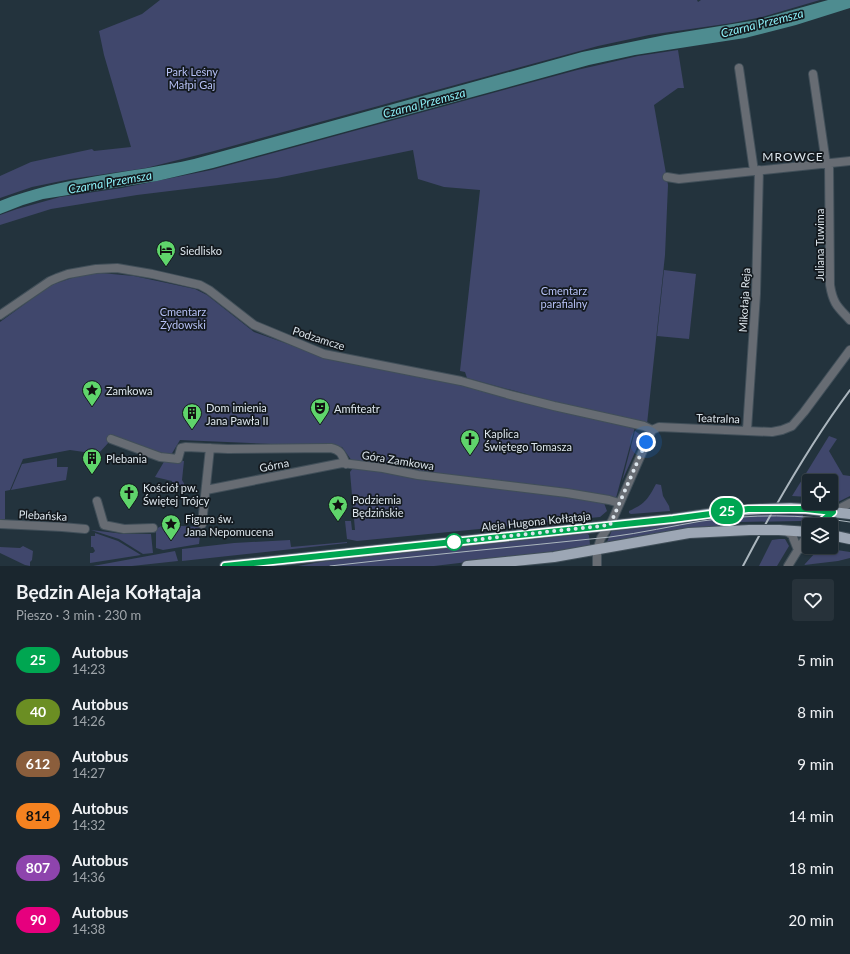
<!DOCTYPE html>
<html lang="pl">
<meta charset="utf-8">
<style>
body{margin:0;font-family:Lato,sans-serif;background:#27323a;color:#f1f3f6;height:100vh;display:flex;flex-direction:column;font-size:15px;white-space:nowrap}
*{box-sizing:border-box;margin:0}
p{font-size:13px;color:#9fa5aa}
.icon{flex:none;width:22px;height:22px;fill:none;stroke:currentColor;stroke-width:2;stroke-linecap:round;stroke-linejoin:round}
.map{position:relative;height:566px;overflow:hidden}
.details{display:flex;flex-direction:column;background:#1a262e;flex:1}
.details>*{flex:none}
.badge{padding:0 8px;border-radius:13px;font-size:14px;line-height:26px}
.tools{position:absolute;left:802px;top:474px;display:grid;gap:8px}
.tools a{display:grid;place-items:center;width:36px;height:36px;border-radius:4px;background:#1a262e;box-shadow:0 1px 3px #0004,0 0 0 1px #38434a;font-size:20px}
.you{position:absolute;width:20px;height:20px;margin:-10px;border:3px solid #fff;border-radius:50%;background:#1a73e8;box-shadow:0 0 0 6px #1a73e833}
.map>.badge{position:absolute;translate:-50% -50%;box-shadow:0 0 0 2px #fff}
.round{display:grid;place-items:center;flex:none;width:42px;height:42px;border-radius:4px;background:#27323a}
.summary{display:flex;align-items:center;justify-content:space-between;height:68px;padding:0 16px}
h1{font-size:19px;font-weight:700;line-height:30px}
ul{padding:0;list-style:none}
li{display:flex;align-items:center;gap:12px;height:52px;padding:0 16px}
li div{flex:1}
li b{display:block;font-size:15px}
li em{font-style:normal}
li .badge{min-width:44px;font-weight:700;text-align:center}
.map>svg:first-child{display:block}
.green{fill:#40476c}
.water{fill:#4e8c90}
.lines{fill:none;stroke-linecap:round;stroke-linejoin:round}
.minor-casing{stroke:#414f59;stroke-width:10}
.major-casing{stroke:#414f59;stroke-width:12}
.minor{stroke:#676c73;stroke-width:8}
.major{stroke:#9da7b5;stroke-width:10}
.tram{stroke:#abb6be;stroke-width:1}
.rail{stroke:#abb6be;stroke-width:2}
.major-bridge-casing{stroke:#414f59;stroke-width:12;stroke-linecap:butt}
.major-bridge{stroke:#9da7b5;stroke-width:10}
.line-casing{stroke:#fff;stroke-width:9}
.line{stroke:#00a651;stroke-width:6}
.walk{stroke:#dce5ec;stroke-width:4;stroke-dasharray:0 7.2}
.stop-dot{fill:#fff;stroke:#00a651;stroke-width:2}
.labels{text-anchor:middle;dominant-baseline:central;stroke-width:3.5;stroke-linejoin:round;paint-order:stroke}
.park-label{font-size:11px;fill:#b6c0f5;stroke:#13191e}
.street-label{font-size:11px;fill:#dce5ec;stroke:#13191e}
.poi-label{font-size:11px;fill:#dce5ec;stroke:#13191e;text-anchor:start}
.water-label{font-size:12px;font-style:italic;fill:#8cf0f7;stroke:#13191e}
.neighbourhood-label{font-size:12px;letter-spacing:1px;fill:#dce5ec;stroke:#13191e}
</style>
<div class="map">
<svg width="850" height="566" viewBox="0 0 850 566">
<rect width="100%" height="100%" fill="#23333d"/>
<path class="green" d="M160,0H697L698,2L701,0H820L762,17L732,23L649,35L598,46L214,151L146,168L71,179L32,187L0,198V176L31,162L92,149L94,151L131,147L104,55L99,31L142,14Z
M678,50L684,88H678L654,105L668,185L665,255L647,424L526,396V394L467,378L465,372L460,371L480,190L444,187L418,179L413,150L277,178L137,195L51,209L0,225V215L17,209L60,197L122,188L211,170L577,70L638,56Z
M664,270L696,274L689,339L657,336Z
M90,272L134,276L195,289L207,295L254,332L336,361L441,380L492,394L635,427L616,498L425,474L352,461L342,447L180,440L171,455L110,441L98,454L70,450L23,459L10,490L5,491V519H0V322L51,285Z
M635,431L641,435L640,441L622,481Z
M829,436L837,439L829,451L843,475L850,476V496L838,502L831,500V481H809V497L792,496Z
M57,458V467H68L66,480L11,490L22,464Z
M165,460L184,461L182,480L186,487L173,488L172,481L155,477Z
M353,468L575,497L604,503L607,511L600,517L357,541L347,539L345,521H351L352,530H355L350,472Z
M656,484L661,485L663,496L669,506L670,511L631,514L629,513V511C645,504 648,499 656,484Z
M767,514L800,515H803L802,521H800L740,522L739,524L697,528L608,544L607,542L612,530L702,518Z
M163,525L201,527L199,544L163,550L156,548V529Z
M91,530L124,534H151L153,553L143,554L119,539Z
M95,533L118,541L141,555L90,563V553H93L95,551L93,547H91V536H95Z
M586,533L589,535L590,545L587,548L434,566H298L342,558Z
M779,539H785L789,546L777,566H759L772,540Z
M290,540L291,547L347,542V543L182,561V549L234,543Z
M23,546L33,551L32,560L30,562V566L25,565L0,553V547L20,548Z
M830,549L850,552V558L838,561L804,565L815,553Z
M175,551L178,561L132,566H93Z"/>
<path class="water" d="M828,0H850V8L796,25L745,38L635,55L589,65L213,168L157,181L43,199L23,205L0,214V201C62,176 129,174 194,159L582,52L665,35L757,20Z"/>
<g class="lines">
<defs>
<path id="minor" d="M739,68L754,171
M813,74L826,163
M829,163L830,285C833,304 838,307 850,320
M667,177L679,179L850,161
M0,315L50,281L57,278L68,274L96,269L117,268L152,274L200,285L209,290L254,325L324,354L461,381L507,394L554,406L644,426L652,430
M747,430L756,294L759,170
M111,439L160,457L178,459L181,448L186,447L228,449L331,448C341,450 342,455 346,464
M206,490L342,463L383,468L418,475L567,493L609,500L619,503
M97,501L104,525L124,529L153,528
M0,524L62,527L85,529
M202,524L210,448
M817,525L833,512L850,503
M785,530L792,535L798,550
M798,550L809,545
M597,566V550L601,538L612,521L652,430L659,427L772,432L782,430L792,426L804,412L850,350
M788,566L809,532"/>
<path id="major" d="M790,508L806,509L850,514
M779,530L809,532
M831,535L850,539
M225,566L673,519L721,512L761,509
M467,566L554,557L689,533L750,530"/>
</defs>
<use href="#minor" class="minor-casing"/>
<use href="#major" class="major-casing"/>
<use href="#minor" class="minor"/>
<use href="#major" class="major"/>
<path class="tram" d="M330,566C423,555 517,547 610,537C641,533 672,526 702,521C752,514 801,514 850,522"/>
<path class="rail" d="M743,566C775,505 809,445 850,390"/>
<defs>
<path id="major-bridge" d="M761,509L790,508
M750,530H779"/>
</defs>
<use href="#major-bridge" class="major-bridge-casing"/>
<use href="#major-bridge" class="major-bridge"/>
</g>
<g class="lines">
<defs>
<path id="line" d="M225,566L673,519L748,509H806L833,512L817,525"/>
</defs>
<use href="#line" class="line-casing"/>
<use href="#line" class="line"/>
<path class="walk" d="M454,542L610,525L646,442"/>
</g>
<defs>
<symbol id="hotel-pin" viewBox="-11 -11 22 30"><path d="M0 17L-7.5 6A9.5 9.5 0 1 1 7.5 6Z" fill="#5fd56b" stroke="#13191e"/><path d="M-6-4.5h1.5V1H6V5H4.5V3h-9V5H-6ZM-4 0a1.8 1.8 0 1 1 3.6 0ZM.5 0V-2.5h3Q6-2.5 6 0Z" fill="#111"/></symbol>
<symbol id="sight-pin" viewBox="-11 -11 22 30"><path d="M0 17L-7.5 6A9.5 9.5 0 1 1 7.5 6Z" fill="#5fd56b" stroke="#13191e"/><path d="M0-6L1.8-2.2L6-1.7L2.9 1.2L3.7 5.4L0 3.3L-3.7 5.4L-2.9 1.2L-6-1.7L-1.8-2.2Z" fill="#111"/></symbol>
<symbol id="theatre-pin" viewBox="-11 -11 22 30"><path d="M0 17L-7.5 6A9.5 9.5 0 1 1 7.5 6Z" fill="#5fd56b" stroke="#13191e"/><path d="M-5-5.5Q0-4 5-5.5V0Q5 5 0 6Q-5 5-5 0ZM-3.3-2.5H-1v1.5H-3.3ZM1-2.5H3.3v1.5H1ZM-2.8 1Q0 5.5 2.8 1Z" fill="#111"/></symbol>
<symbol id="building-pin" viewBox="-11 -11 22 30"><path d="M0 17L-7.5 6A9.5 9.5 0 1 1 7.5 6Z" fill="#5fd56b" stroke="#13191e"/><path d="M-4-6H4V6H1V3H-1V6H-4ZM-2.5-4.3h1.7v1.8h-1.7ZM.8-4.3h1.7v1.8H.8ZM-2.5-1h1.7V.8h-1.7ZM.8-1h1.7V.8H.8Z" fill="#111"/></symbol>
<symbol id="church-pin" viewBox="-11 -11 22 30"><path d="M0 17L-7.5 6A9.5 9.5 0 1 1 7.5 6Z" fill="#5fd56b" stroke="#13191e"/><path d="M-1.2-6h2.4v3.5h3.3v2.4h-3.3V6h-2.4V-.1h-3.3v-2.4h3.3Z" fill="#111"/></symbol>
</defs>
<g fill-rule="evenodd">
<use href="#hotel-pin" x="155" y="239" width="22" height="30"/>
<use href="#sight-pin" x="81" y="379" width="22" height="30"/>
<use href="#theatre-pin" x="309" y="397" width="22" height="30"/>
<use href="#building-pin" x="181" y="402" width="22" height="30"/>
<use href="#church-pin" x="459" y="428" width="22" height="30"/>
<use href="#building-pin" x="81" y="447" width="22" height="30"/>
<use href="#church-pin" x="118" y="482" width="22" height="30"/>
<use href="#sight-pin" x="327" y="494" width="22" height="30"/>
<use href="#sight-pin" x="160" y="513" width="22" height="30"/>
</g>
<circle class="stop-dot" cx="454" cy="542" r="8"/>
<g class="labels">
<g class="park-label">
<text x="192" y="71">Park Leśny<tspan x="192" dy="13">Małpi Gaj</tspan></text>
<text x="564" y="290">Cmentarz<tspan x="564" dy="13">parafialny</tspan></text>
<text x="183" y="311">Cmentarz<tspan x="183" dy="13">Żydowski</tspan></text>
</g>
<g class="street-label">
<text transform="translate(819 245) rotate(-90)">Juliana Tuwima</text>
<text transform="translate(744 300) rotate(-87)">Mikołaja Reja</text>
<text transform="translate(319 338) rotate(18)">Podzamcze</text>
<text transform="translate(718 418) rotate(2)">Teatralna</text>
<text transform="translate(398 460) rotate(9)">Góra Zamkowa</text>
<text transform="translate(274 465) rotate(-11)">Górna</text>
<text transform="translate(43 515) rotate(3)">Plebańska</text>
<text transform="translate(536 521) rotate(-6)">Aleja Hugona Kołłątaja</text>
</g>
<g class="poi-label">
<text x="180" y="250">Siedlisko</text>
<text x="106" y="390">Zamkowa</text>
<text x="206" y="407">Dom imienia<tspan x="206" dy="13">Jana Pawła II</tspan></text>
<text x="334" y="408">Amfiteatr</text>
<text x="484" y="433">Kaplica<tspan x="484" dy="13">Świętego Tomasza</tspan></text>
<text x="106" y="458">Plebania</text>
<text x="143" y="487">Kościół pw.<tspan x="143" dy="13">Świętej Trójcy</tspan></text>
<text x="352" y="499">Podziemia<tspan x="352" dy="13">Będzińskie</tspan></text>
<text x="185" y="518">Figura św.<tspan x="185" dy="13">Jana Nepomucena</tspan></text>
</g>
<g class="water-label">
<text transform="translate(762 23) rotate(-14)">Czarna Przemsza</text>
<text transform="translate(424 103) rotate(-15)">Czarna Przemsza</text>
<text transform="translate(110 182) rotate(-10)">Czarna Przemsza</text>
</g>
<g class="neighbourhood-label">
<text x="793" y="156">MROWCE</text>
</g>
</g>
</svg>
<div class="tools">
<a><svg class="icon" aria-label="locate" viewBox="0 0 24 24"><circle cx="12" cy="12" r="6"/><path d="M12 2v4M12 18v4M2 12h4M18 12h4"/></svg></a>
<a><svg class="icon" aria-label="layers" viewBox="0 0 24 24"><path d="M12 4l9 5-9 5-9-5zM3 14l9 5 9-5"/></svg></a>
</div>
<div class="you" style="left:646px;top:442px"></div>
<b class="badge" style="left:727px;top:511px;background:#00a651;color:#fff">25</b>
</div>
<section class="details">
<div class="summary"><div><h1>Będzin Aleja Kołłątaja</h1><p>Pieszo · 3 min · 230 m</p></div><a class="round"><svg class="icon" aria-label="heart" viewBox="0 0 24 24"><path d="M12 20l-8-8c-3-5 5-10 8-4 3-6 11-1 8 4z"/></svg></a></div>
<ul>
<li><span class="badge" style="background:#00a651;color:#fff">25</span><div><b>Autobus</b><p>14:23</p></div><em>5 min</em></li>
<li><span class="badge" style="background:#6b8e23;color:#fff">40</span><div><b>Autobus</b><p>14:26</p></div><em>8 min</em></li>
<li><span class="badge" style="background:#8b5e3c;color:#fff">612</span><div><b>Autobus</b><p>14:27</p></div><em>9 min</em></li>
<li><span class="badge" style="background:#f58220;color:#111">814</span><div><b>Autobus</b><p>14:32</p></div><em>14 min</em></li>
<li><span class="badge" style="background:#8e44ad;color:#fff">807</span><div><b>Autobus</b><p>14:36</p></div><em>18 min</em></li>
<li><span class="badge" style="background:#e6007e;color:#fff">90</span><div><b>Autobus</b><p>14:38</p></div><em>20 min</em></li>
</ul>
</section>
